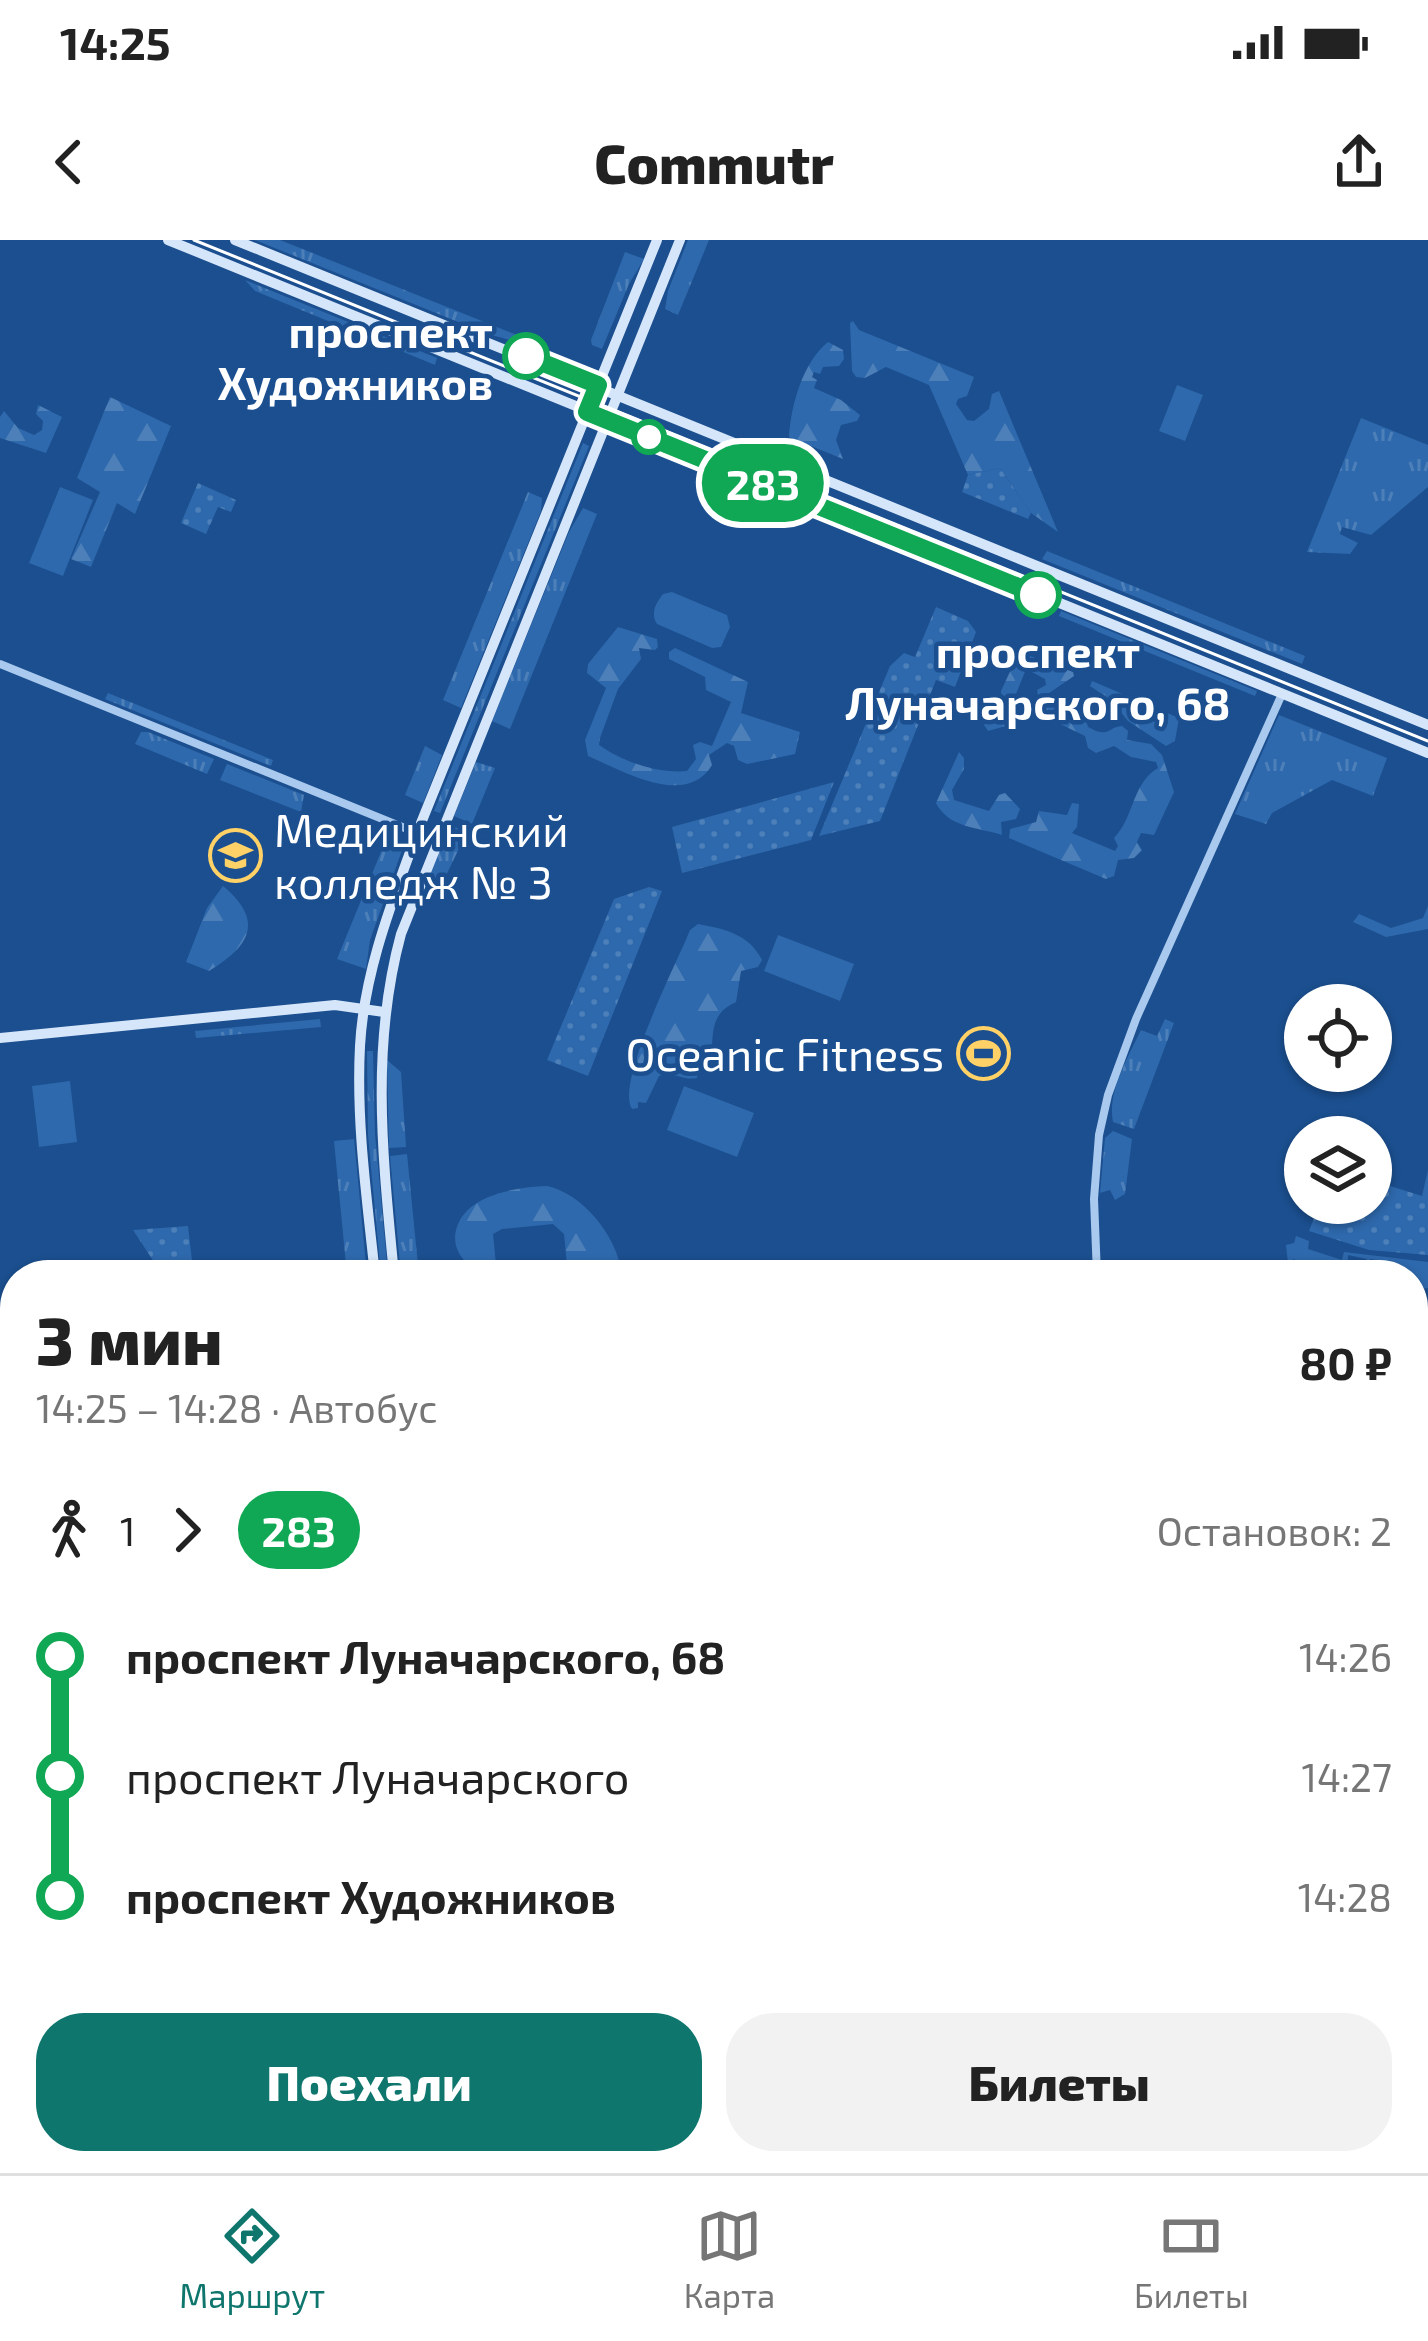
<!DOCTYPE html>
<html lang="ru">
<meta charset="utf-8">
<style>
body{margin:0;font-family:"Exo 2",sans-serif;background:#f2f2f2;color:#222;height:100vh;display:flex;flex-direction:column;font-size:45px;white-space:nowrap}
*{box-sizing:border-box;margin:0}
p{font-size:39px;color:#767676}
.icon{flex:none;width:66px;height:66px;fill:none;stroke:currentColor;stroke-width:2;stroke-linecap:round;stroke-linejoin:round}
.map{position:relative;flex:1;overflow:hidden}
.sheet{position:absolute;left:0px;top:1020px;width:1428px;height:915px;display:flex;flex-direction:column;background:#fff;border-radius:48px 48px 0 0;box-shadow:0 3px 9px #0004}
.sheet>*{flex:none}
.badge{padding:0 24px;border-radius:39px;font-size:42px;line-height:78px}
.tools{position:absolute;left:1284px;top:744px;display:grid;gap:24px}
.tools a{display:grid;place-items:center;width:108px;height:108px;border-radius:50%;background:#fff;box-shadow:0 3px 9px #0004;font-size:60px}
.map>.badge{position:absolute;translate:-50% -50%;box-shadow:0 0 0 6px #fff}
.legs{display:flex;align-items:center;gap:18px;height:132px;padding:0 36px;font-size:39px}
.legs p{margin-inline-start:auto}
.head{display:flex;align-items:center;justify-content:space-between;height:204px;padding:0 36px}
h1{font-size:66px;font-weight:800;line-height:90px}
.action{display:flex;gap:24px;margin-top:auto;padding:24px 36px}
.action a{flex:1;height:138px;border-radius:48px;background:#0f766e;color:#fff;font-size:48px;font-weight:800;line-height:138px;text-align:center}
.action a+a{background:#f2f2f2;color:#222}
ul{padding:0 36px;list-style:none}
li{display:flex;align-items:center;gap:42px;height:120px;font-size:45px}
li i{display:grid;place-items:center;width:18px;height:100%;margin:0 15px;background:currentColor}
li i::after{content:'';width:30px;height:30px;margin:-15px;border:9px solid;border-radius:50%;background:#fff}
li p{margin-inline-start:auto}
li:first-child i{background:linear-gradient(#0000 50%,currentColor 0)}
li:last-child i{background:linear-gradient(currentColor 50%,#0000 0)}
.status{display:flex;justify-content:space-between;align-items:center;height:84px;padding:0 60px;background:#fff;direction:ltr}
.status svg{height:33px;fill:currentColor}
header{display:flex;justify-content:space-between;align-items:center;height:156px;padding:0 36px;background:#fff;font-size:54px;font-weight:800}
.tab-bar{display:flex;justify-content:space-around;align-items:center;height:168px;border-top:3px solid #e0e0e0;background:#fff;font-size:33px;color:#767676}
.tab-bar a{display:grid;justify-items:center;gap:6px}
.tab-bar .active{color:#0f766e}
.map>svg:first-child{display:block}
.grass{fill:url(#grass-tufts)}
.forest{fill:url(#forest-firs)}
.park{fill:url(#park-dots)}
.pitch{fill:#2e69ad}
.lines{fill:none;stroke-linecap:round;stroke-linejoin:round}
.stream{stroke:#9cc4f0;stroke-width:3}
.street{stroke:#a9c9ee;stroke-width:8}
.secondary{stroke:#d6e6fa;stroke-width:10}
.tram{stroke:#fff;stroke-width:3}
.line-1-casing{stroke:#fff;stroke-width:27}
.line-1{stroke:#10a855;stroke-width:18}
.stop-1-dot{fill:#fff;stroke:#10a855;stroke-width:6}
.labels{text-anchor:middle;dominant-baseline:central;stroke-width:9;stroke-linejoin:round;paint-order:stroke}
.stop-label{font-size:45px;font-weight:bold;fill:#fff;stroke:#1b4f8f;text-anchor:end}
.poi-label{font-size:45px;fill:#fff;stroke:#1b4f8f;text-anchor:start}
</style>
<div class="status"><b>14:25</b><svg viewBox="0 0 49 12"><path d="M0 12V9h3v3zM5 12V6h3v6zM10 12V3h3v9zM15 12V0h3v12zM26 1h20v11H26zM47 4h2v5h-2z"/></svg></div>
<header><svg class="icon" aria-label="back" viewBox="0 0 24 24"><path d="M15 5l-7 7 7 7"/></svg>Commutr<svg class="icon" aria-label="share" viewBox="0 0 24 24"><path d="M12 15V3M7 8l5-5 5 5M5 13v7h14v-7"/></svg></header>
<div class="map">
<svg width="1428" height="1933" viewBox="0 0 1428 1933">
<defs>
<pattern id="grass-tufts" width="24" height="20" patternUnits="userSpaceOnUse" patternTransform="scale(3)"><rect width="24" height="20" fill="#2e69ad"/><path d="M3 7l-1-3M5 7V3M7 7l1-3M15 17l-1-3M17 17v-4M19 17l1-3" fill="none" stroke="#4d80b9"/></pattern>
<pattern id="forest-firs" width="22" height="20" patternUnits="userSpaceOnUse" patternTransform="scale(3)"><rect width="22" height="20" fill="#2e69ad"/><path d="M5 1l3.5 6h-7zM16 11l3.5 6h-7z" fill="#4d80b9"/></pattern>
<pattern id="park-dots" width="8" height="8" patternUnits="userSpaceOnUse" patternTransform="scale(3)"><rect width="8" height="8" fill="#2e69ad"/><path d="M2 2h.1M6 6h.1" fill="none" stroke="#4d80b9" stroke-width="1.8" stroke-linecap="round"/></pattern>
</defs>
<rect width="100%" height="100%" fill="#1b4f8f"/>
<path class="grass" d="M255,0H280L517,95L514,101L488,94Z
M688,0H709L678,75L665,69L668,51Z
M625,12L644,19L629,44L602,109L592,105L591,100Z
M245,40L437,118L435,125L255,51Z
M1361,178L1428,205V247L1371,295L1342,287L1340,294L1358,303L1350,314L1307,312Z
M583,203L589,206L440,573L434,571Z
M696,226L897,304L895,311L695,229Z
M528,252L542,258L541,271L461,468L443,460Z
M583,268L597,274L510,489L492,481L569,292Z
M1047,311L1305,416L1302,424L1042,319Z
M1061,371L1257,451L1255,456L1059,376Z
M108,453L273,520L271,526L105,459Z
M1279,475L1387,518L1373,556L1332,540L1272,573L1266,584L1235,574Z
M141,492H148L214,519L207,534L135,504Z
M425,506L442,515L423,563L405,555Z
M476,522L495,528L472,584L454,576Z
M227,524L304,555L301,572L220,540Z
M450,585L467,592L440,648L426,643Z
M390,590L405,602L370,700L366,729L337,719Z
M320,779L321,787L196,798L195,791Z
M1165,779L1174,783L1134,889L1113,882C1107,853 1128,817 1141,790L1157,796Z
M367,811H373L375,894L388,1035H381L368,895Z
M387,820L401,832L406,907L389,908Z
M1113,891L1132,899L1125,954L1115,960L1110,950L1100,953L1105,898Z
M354,899L367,1035H347L334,901Z
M407,914L419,1035H401L390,916Z
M1296,996L1309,1001L1308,1009L1342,1020L1344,1012L1428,1022V1048L1413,1050V1035H1388L1389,1022L1370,1019L1365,1035L1367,1019L1348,1015L1347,1035H1332L1293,1019L1291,1028L1275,1029L1279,1035H1253L1249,1030L1236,1035L1238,1029L1252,1027L1254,1035L1265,1034L1267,1025L1288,1023L1286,1005L1294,1003Z
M15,1427V1437L5,1449L15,1552L6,1553L0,1429Z"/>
<path class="forest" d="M853,81L859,90L974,137L967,156L958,159L956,164L967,180L974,181L989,169L992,154L999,151L1058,292L1031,273L1000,228L968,235L929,145L886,127L865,138L856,137L852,131L850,83Z
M828,102L843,110L844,119L839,126L823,127L820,134L814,132L812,137L817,140L814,148L841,160L860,175L857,181L841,185L836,200L843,219L789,197C791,165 803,122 828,102Z
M110,157L171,186L135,274L117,263L91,327L71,319L100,252L77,238Z
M38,165L62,177L46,213L0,198V177L4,171L18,188L34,195L42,190L43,181L36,174Z
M618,387L657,399L658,407L655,410L639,408L641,419L618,449L600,498L599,505C623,522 659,534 687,531L696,519L693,505L700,502L712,506L731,462L706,450L705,437L669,419V412L675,408L748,442L741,473L800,492L795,514L747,524L738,520L734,506L727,503L709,515L712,525C686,569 621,530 588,516L585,500L606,448L587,433L588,424Z
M1019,412L1073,432L1074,436L1039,460L1037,450L1046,445L1045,439L1026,429L1014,459L1024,457L1026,464L1018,469L1013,484L988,491L984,485L988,479L1003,475L1001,451Z
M1092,441L1179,478L1175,501L1166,506L1128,481L1119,470L1102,472L1098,463L1105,456L1090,446Z
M1049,458C1071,459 1083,465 1088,487C1110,499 1107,487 1122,486L1128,491L1127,500L1151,504L1162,515L1174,552L1154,595L1141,593L1137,602L1142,610L1134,618L1118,620L1114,636L1106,639L1009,598L1010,589L1036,582L1039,571L1067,575L1072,563L1079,564L1077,587L1072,593L1115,611L1118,606L1114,598C1134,578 1132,543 1158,528L1156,522L1131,517L1114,506L1096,513L1088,508L1085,496L1060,484L1038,481L1035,477L1038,464Z
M959,512L964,518V529L952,550L954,560L989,571L999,555L1005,553L1020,569L1016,579L1001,582L1002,595C977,587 949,588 936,563Z
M223,646C265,681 250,706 209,731L186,722L207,668Z
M1428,666V689L1386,697L1353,682L1359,674L1391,688L1423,678Z
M698,684C725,689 749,694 762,720L758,727L741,731L736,762C706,775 715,800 710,827H698L697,838C682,841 673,830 659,836L646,863L638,862V868L632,869C615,843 677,723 690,690Z
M547,946C584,954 618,998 622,1035H568L564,994L553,984L502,989L493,994L497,1035C471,1035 445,1010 459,982C473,953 520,947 547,946Z"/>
<path class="park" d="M1000,228L1031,273L1028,279L962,252L968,235Z
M198,243L236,260L231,272L218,267L206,294L181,283Z
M936,367L968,381L976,392L955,447L936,440L880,581L819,596L890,426L904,413L915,417Z
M834,542L811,600L682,633L672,587Z
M649,647L662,651L588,836L547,820L614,659Z
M1428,930V1015L1369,1010L1309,991L1320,963H1371V940L1422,956Z
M188,986L192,1021L156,1025L133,990Z
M1428,1269V1933H238L236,1920H1413V1270Z"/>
<path class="pitch" d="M1177,145L1203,155L1185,201L1159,191Z
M60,247L93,260L63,336L29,323Z
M672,352L727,375L730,387L721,407L712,408L657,384C650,373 656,363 663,354Z
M778,695L854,724L840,761L764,731Z
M70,841L77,902L39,907L32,846Z
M684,846L754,873L737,917L667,890Z"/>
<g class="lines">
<path class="stream" d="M1413,1313L1428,1312
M1413,1406L1428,1413
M1413,1740L1428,1738
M1413,1850L1418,1933
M277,1920L282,1933
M577,1920L587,1933
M773,1920L784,1933
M988,1920L990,1933
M1072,1920L1073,1933
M1155,1920L1156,1933
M1241,1920V1933
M1333,1920L1334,1933
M590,1933L607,1920
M610,1933L627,1920
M867,1933L884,1920
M887,1933L905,1920"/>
<path class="street" d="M0,424L417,593
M1097,1035L1094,959L1099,895L1108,855L1136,779L1282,454
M1413,1191L1428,1190
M0,1329L15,1328
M15,1445V1485
M0,1848L15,1846"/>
<path class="secondary" d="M168,0L1428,513
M235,0L1428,485
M0,798L335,765L384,772
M375,1035C367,959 356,882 360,806C364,732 392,662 417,593L657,0
M394,1035C383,919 370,808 401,694L680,0
M1413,1244L1428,1243
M1413,1262L1428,1260
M0,1382L15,1381
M0,1401L15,1399"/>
<path class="tram" d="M194,0L1428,501"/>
</g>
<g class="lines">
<defs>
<path id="line-1" d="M526,116L598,145L587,172L1038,355"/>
</defs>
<use href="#line-1" class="line-1-casing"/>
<use href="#line-1" class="line-1"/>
</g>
<defs>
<symbol id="university-ring" viewBox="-11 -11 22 22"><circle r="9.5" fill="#1b4f8f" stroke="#ffd166" stroke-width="1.5"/><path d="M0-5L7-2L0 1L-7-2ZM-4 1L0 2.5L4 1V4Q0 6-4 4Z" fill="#ffd166"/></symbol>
<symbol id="stadium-ring" viewBox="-11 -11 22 22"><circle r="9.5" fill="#1b4f8f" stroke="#ffd166" stroke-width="1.5"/><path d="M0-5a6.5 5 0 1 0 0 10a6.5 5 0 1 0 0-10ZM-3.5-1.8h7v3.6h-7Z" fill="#ffd166"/></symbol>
</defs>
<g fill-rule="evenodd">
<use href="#university-ring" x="206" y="586" width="59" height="59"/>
<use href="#stadium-ring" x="954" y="784" width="59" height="59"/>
</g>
<g class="stop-1-dot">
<circle cx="526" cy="116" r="21"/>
<circle cx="649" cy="197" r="15"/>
<circle cx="1038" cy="355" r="21"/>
</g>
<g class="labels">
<g class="stop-label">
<text x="493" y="90">проспект<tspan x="493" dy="52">Художников</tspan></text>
<text x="1038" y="410" text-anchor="middle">проспект<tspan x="1038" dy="52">Луначарского, 68</tspan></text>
</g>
<g class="poi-label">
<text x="274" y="589">Медицинский<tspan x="274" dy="52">колледж № 3</tspan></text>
<text x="944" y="813" text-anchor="end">Oceanic Fitness</text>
</g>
</g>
</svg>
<div class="tools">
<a><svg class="icon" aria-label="locate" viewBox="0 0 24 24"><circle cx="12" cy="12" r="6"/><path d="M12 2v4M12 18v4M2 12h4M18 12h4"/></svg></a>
<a><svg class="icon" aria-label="layers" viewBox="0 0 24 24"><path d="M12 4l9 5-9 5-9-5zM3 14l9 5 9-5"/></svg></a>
</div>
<b class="badge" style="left:763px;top:243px;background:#10a855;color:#fff">283</b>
<section class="sheet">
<div class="head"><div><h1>3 мин</h1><p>14:25 – 14:28 · Автобус</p></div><b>80 ₽</b></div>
<div class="legs"><svg class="icon" aria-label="walk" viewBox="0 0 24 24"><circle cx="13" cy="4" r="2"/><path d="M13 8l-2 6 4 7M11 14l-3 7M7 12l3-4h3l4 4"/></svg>1<svg class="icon" aria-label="forward" viewBox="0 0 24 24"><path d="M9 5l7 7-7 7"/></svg><b class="badge" style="background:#10a855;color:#fff">283</b><p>Остановок: 2</p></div>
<ul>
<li><i style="color:#10a855"></i><b>проспект Луначарского, 68</b><p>14:26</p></li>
<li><i style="color:#10a855"></i><span>проспект Луначарского</span><p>14:27</p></li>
<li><i style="color:#10a855"></i><b>проспект Художников</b><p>14:28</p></li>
</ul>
<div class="action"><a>Поехали</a><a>Билеты</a></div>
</section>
</div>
<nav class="tab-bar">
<a class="active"><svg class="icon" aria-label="directions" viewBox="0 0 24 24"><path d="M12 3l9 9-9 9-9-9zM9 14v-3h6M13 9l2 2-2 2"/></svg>Маршрут</a>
<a><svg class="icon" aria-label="map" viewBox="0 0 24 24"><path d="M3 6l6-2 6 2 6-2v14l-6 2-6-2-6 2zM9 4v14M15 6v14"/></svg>Карта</a>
<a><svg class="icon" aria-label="tickets" viewBox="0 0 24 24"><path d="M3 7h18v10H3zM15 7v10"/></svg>Билеты</a>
</nav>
